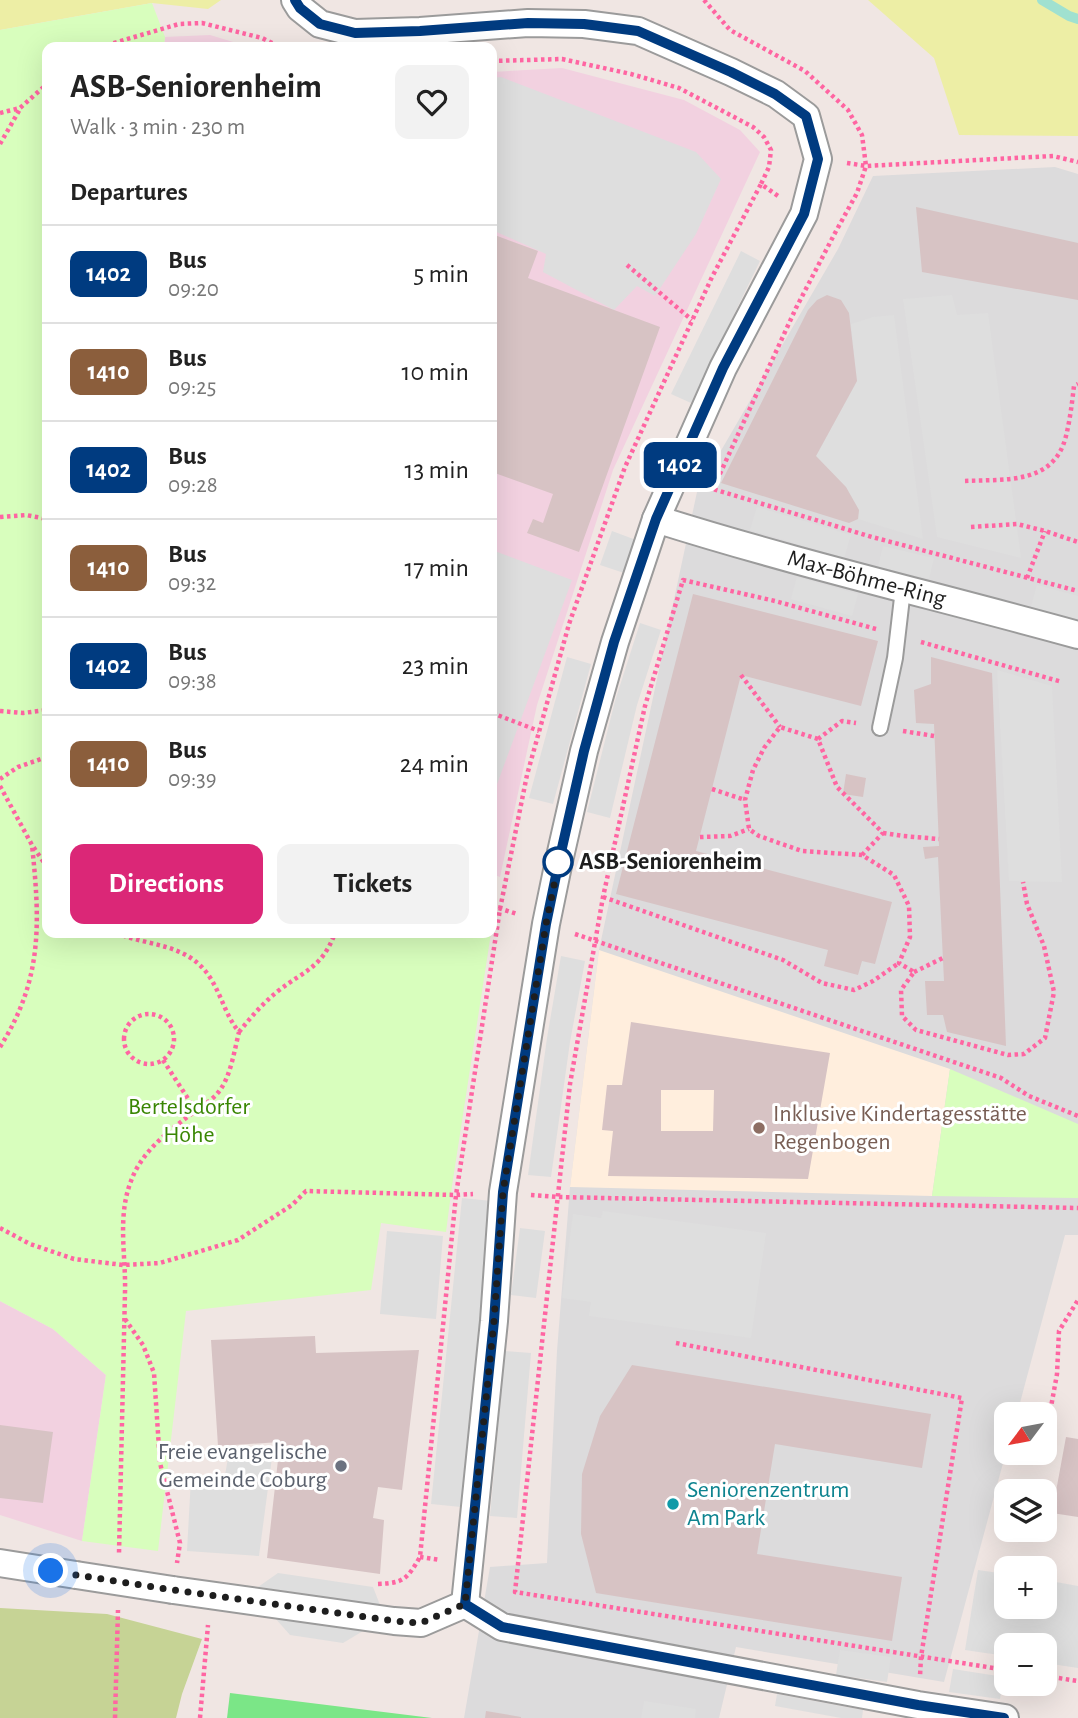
<!DOCTYPE html>
<meta charset="utf-8">
<style>
body{margin:0;font-family:"Alegreya Sans",sans-serif;background:#f2f2f2;color:#222;height:100vh;display:flex;flex-direction:column;font-size:26px;white-space:nowrap}
*{box-sizing:border-box;margin:0}
p{font-size:23px;color:#767676}
.icon{flex:none;width:38px;height:38px;fill:none;stroke:currentColor;stroke-width:2;stroke-linecap:round;stroke-linejoin:round}
.map{position:relative;flex:1;overflow:hidden}
.side{position:absolute;left:42px;top:42px;width:455px;height:896px;display:flex;flex-direction:column;background:#fff;border-radius:14px;box-shadow:0 7px 28px #0002}
.side>*{flex:none}
.badge{padding:0 14px;border-radius:10px;font-size:24px;line-height:46px}
.needle{width:46px;rotate:238deg}
.fabs{position:absolute;left:994px;top:1402px;display:grid;gap:14px}
.fabs a{display:grid;place-items:center;width:63px;height:63px;border-radius:14px;background:#fff;box-shadow:0 7px 28px #0002;font-size:35px}
.you{position:absolute;width:35px;height:35px;margin:-18px;border:5px solid #fff;border-radius:50%;background:#1a73e8;box-shadow:0 0 0 10px #1a73e833}
.map>.badge{position:absolute;translate:-50% -50%;box-shadow:0 0 0 4px #fff}
h2{padding:0 28px;font-size:26px;line-height:63px}
.round{display:grid;place-items:center;flex:none;width:74px;height:74px;border-radius:14px;background:#f2f2f2}
.headline{display:flex;align-items:center;justify-content:space-between;height:119px;padding:0 28px}
h1{font-size:33px;font-weight:700;line-height:52px}
.button{display:flex;gap:14px;margin-top:auto;padding:14px 28px}
.button a{flex:1;height:80px;border-radius:14px;background:#db2777;color:#fff;font-size:28px;font-weight:700;line-height:80px;text-align:center}
.button a+a{background:#f2f2f2;color:#222}
ul{padding:0;list-style:none}
li{display:flex;align-items:center;gap:21px;height:98px;padding:0 28px;border-top:2px solid #e0e0e0}
li div{flex:1}
li b{display:block;font-size:26px}
li em{font-style:normal}
li .badge{min-width:77px;font-weight:700;text-align:center}
.map>svg:first-child{display:block}
.residential{fill:#dcdbdc}
.commercial{fill:#f2d1e0}
.education{fill:#fed}
.grass{fill:#edeea5}
.forest{fill:#c6d395}
.park{fill:#d8febd}
.pitch{fill:#7be687}
.parking{fill:#dedede}
.lines{fill:none;stroke-linecap:round;stroke-linejoin:round}
.stream{stroke:#a0e1d0;stroke-width:10}
.building{fill:#d7c3c4;fill-rule:evenodd}
.lane-casing{stroke:#9b9b9b;stroke-width:18}
.street-casing{stroke:#9b9b9b;stroke-width:30}
.path{stroke:#ff65a2;stroke-width:4.5;stroke-dasharray:3.5 3.5;stroke-linecap:butt}
.lane{stroke:#fff;stroke-width:14}
.street{stroke:#fff;stroke-width:26}
.street-bridge-casing{stroke:#9b9b9b;stroke-width:30;stroke-linecap:butt}
.street-bridge{stroke:#fff;stroke-width:26}
.line-casing{stroke:#fff;stroke-width:16}
.line{stroke:#003b80;stroke-width:10}
.walk{stroke:#1e1e1e;stroke-width:7;stroke-dasharray:0 12.6}
.stop-dot{fill:#fff;stroke:#003b80;stroke-width:3.5}
.education-dot{fill:#8d6e63;stroke:#fff;stroke-width:2.5}
.worship-dot{fill:#6b7280;stroke:#fff;stroke-width:2.5}
.culture-dot{fill:#0f9aa8;stroke:#fff;stroke-width:2.5}
.labels{text-anchor:middle;dominant-baseline:central;stroke-width:6;stroke-linejoin:round;paint-order:stroke}
.street-label{font-size:24px;fill:#1e1e1e;stroke:#fff}
.stop-label{font-size:24px;font-weight:bold;fill:#1e1e1e;stroke:#fff;text-anchor:start}
.park-label{font-size:24px;fill:#398603;stroke:#fff}
.education-label{font-size:24px;fill:#785e54;stroke:#fff;text-anchor:start}
.worship-label{font-size:24px;fill:#5b616d;stroke:#fff;text-anchor:end}
.culture-label{font-size:24px;fill:#0d838f;stroke:#fff;text-anchor:start}
</style>
<div class="map">
<svg width="1078" height="1718" viewBox="0 0 1078 1718">
<rect width="100%" height="100%" fill="#f0e6e3"/>
<path class="residential" d="M1055,167L1078,174V1235H1065L1017,1414H1006V1452L944,1682L736,1647L719,1718H464L490,1567L547,1563L557,1351L570,1187L599,950L697,492L838,249L873,176Z"/>
<path class="commercial" d="M210,35L250,47H164L165,37Z
M562,68L684,100L740,130L760,152L613,470L537,705L500,877L492,874V72Z
M0,1301L53,1329L106,1375L82,1541L0,1515Z"/>
<path class="education" d="M599,950L950,1069L932,1196L570,1187Z"/>
<path class="grass" d="M0,0H221L208,9L152,3L0,30Z
M868,0H1078V136L959,135L934,58Z"/>
<path class="forest" d="M0,1608L107,1614L202,1639L182,1694L176,1718H0Z"/>
<path class="park" d="M152,3L165,37L164,47H47V933H491L452,1186L446,1232L381,1223L371,1290L186,1311L158,1551L82,1541L106,1375L53,1329L0,1301V30Z
M950,1069L1078,1124V1198L932,1196Z"/>
<path class="pitch" d="M230,1693L432,1718H227Z"/>
<path class="parking" d="M501,77L696,152L721,179L696,234L655,296L637,286L614,310L543,272L546,254L492,230V78Z
M741,251L760,261L691,403L671,394Z
M952,295L957,315L988,313L1021,558L937,537L903,299Z
M894,315L923,539L858,519L859,510L846,488L816,456L857,381L851,324L873,317Z
M757,507L851,535L844,558L750,530Z
M612,531L636,540L624,573L600,565Z
M883,546L934,558L929,579L878,567Z
M492,550L572,580L492,798Z
M797,577L858,594L852,616L791,599Z
M1037,585L1078,596V623L1030,610Z
M640,623L661,630L637,705L610,818L587,812L615,701Z
M567,657L591,664L553,804L529,798Z
M997,670L1052,686L1062,882L1009,881Z
M561,956L585,961L570,1042L551,1177L528,1175L547,1038Z
M462,1198L492,1201L461,1507L431,1504Z
M603,1211L766,1233L751,1338L589,1316L591,1302L562,1298L573,1214L601,1218Z
M520,1228L545,1231L536,1298L511,1295Z
M387,1231L443,1236L436,1319L380,1314Z
M505,1351L531,1353L517,1518L490,1516Z
M273,1450L259,1556L187,1551L191,1478L224,1481L229,1452Z
M978,1570L1006,1574V1606H1045V1580L1078,1586V1668L1045,1663V1645H1006V1656L965,1650Z
M278,1573L373,1587L380,1605L258,1587Z
M275,1618L363,1631L343,1643L290,1635Z
M840,1650L891,1657L887,1682L836,1675Z
M953,1669L1004,1677L1000,1699L949,1692Z
M777,1694L863,1710L862,1718H841L775,1706Z
M644,1701L696,1709L695,1718H641Z"/>
<g class="lines">
<path class="stream" d="M1042,0L1069,16L1078,19"/>
</g>
<path class="building" d="M916,207L1078,243V300L922,272Z
M492,234L538,251L528,278L660,327L579,552L527,533L533,519L543,523L553,494L492,472Z
M827,295L841,300L849,313L857,381L816,456L846,487L859,510L858,519L849,523L721,483L808,310L817,300Z
M693,594L878,641L861,706L741,675L696,851L892,902L875,964L862,961L858,975L824,966L828,950L616,894Z
M931,657L992,673L1006,1046L947,1032L943,1015H927L925,981H944L938,857L925,859L923,847L939,846L934,724L916,723L914,690L931,684Z
M846,774L866,778L863,797L843,794Z
M631,1022L830,1053L808,1179L608,1176L613,1131L602,1130L607,1085H622ZM661,1090H714L713,1131H661Z
M315,1336L316,1353L419,1350L402,1490L378,1487L373,1518L384,1520L380,1574L267,1558L280,1442L218,1446L211,1340Z
M632,1365L931,1414L922,1468L775,1444L757,1554L902,1577L892,1641L596,1593L581,1534L582,1474L600,1416Z
M0,1425L53,1432L43,1503L0,1498Z
M1066,1437L1078,1439V1517L1052,1513Z
M486,1711L521,1717V1718H485Z"/>
<g class="lines">
<defs>
<path id="lane" d="M880,728L895,658L903,589"/>
<g id="street">
<path d="M295,0L300,8L320,24L355,33L420,31L528,23L584,24L638,31L731,72L776,94L806,116L818,159L804,214L723,368L656,519L615,642L584,751L559,861L546,924L503,1192L494,1321L465,1604"/>
<path id="s1" d="M656,519C795,563 937,596 1078,635"/>
<path d="M0,1563L76,1575"/>
<path d="M173,1590L394,1621L421,1623L465,1604"/>
<path d="M465,1604L502,1627L918,1705L1005,1718"/>
</g>
</defs>
<use href="#lane" class="lane-casing"/>
<use href="#street" class="street-casing"/>
<path class="path" d="M704,0L730,30L805,71L848,110L862,135L866,166L857,193L835,233L796,308L713,489L872,537L1078,591
M100,47L179,24L202,23L262,38L280,47
M492,61L562,59L631,74L679,88L753,127L764,137L771,150L769,167L761,184L778,196
M0,113L20,108L47,84
M492,128L494,124
M0,144L20,109
M847,163L866,166L1053,156L1078,162
M627,265L692,320
M965,481C1005,479 1054,485 1066,436C1070,420 1072,403 1074,386L1078,384
M0,517L26,515L47,519
M971,527L1017,524L1045,531L1078,542
M1027,578L1045,531
M876,629L775,601L683,580L645,706L603,897L570,1084L515,1592L1006,1670
M921,642L1062,682
M741,675L780,727
M0,711L23,713L47,710
M492,713L539,731
M903,731L934,736
M818,739L842,721L856,723
M0,779L18,767L47,757
M0,786L32,845L47,867
M712,789L745,800
M883,833L903,836L939,839
M700,837L730,836L749,829
M862,855L883,833L837,787L818,739L780,727L764,748L753,770L745,800L749,829L759,836L802,851L862,855L894,875L909,906L910,937L899,963L914,972L901,990L902,1016L916,1030L1008,1055L1024,1054L1045,1038L1054,992L1044,946L1027,904L1023,882
M603,897L783,960L822,983L854,990L873,981L899,963
M492,906L517,914
M116,933C151,947 189,943 211,979C222,997 226,1016 239,1032C235,1048 231,1073 222,1087C215,1099 201,1107 190,1115C166,1133 141,1153 131,1181C117,1217 126,1255 125,1292C123,1379 121,1466 119,1553
M575,934L1001,1078L1029,1096L1078,1116
M914,972L943,958
M124 1039a25 25 0 1 1 50 0a25 25 0 1 1-50 0Z
M239,1032C251,1017 263,1003 278,991C305,970 322,968 335,933
M0,1047C43,979 40,922 32,845
M163,1060L196,1111
M531,1195L558,1197L1078,1208
M0,1228L30,1244L74,1259L123,1265L160,1263L238,1240L292,1205L306,1191L456,1195L473,1194
M125,1319L143,1345L154,1373L160,1463L180,1543L177,1563
M676,1343L962,1398L921,1657L920,1676
M1045,1430L1047,1429L1057,1374L1059,1331L1078,1300
M420,1557L440,1560
M378,1584C404,1583 407,1579 420,1557L456,1195L500,909L527,775L569,624L625,467L712,277L761,184
M1045,1676L1078,1681
M115,1718L118,1610
M200,1718L208,1625"/>
<use href="#lane" class="lane"/>
<use href="#street" class="street"/>
<defs>
<path id="street-bridge" d="M76,1575L173,1590"/>
</defs>
<use href="#street-bridge" class="street-bridge-casing"/>
<use href="#street-bridge" class="street-bridge"/>
</g>
<g class="lines">
<defs>
<path id="line" d="M295,0L300,8L320,24L355,33L420,31L528,23L584,24L638,31L731,72L775,94L806,116L818,159L804,214L723,368L656,519L614,642L584,751L559,861L546,924L503,1192L494,1321L465,1604L502,1627L918,1705L1004,1718"/>
</defs>
<use href="#line" class="line-casing"/>
<use href="#line" class="line"/>
<path class="walk" d="M51,1571L173,1590L394,1621L421,1623L465,1604L494,1321L503,1192L546,924L559,861L558,862"/>
</g>
<circle class="stop-dot" cx="558" cy="862" r="14"/>
<circle class="education-dot" cx="759" cy="1128" r="7"/>
<circle class="worship-dot" cx="341" cy="1466" r="7"/>
<circle class="culture-dot" cx="673" cy="1504" r="7"/>
<g class="labels">
<g class="street-label">
<text stroke="none"><textPath href="#s1" startOffset="219">Max-Böhme-Ring</textPath></text>
</g>
<g class="stop-label">
<text x="579" y="862">ASB-Seniorenheim</text>
</g>
<g class="park-label">
<text x="189" y="1107">Bertelsdorfer<tspan x="189" dy="28">Höhe</tspan></text>
</g>
<g class="education-label">
<text x="773" y="1114">Inklusive Kindertagesstätte<tspan x="773" dy="28">Regenbogen</tspan></text>
</g>
<g class="worship-label">
<text x="327" y="1452">Freie evangelische<tspan x="327" dy="28">Gemeinde Coburg</tspan></text>
</g>
<g class="culture-label">
<text x="687" y="1490">Seniorenzentrum<tspan x="687" dy="28">Am Park</tspan></text>
</g>
</g>
</svg>
<div class="fabs">
<a><svg class="needle" viewBox="-14 -14 28 28"><path d="M0-13l5 13h-10z" fill="#e53935"/><path d="M0 13l5-13h-10z" fill="#767676"/></svg></a>
<a><svg class="icon" aria-label="layers" viewBox="0 0 24 24"><path d="M12 4l9 5-9 5-9-5zM3 14l9 5 9-5"/></svg></a>
<a>+</a>
<a>−</a>
</div>
<div class="you" style="left:51px;top:1571px"></div>
<b class="badge" style="left:680px;top:465px;background:#003b80;color:#fff">1402</b>
<section class="side">
<div class="headline"><div><h1>ASB-Seniorenheim</h1><p>Walk · 3 min · 230 m</p></div><a class="round"><svg class="icon" aria-label="heart" viewBox="0 0 24 24"><path d="M12 20l-8-8c-3-5 5-10 8-4 3-6 11-1 8 4z"/></svg></a></div>
<h2>Departures</h2>
<ul>
<li><span class="badge" style="background:#003b80;color:#fff">1402</span><div><b>Bus</b><p>09:20</p></div><em>5 min</em></li>
<li><span class="badge" style="background:#8b5e3c;color:#fff">1410</span><div><b>Bus</b><p>09:25</p></div><em>10 min</em></li>
<li><span class="badge" style="background:#003b80;color:#fff">1402</span><div><b>Bus</b><p>09:28</p></div><em>13 min</em></li>
<li><span class="badge" style="background:#8b5e3c;color:#fff">1410</span><div><b>Bus</b><p>09:32</p></div><em>17 min</em></li>
<li><span class="badge" style="background:#003b80;color:#fff">1402</span><div><b>Bus</b><p>09:38</p></div><em>23 min</em></li>
<li><span class="badge" style="background:#8b5e3c;color:#fff">1410</span><div><b>Bus</b><p>09:39</p></div><em>24 min</em></li>
</ul>
<div class="button"><a>Directions</a><a>Tickets</a></div>
</section>
</div>
